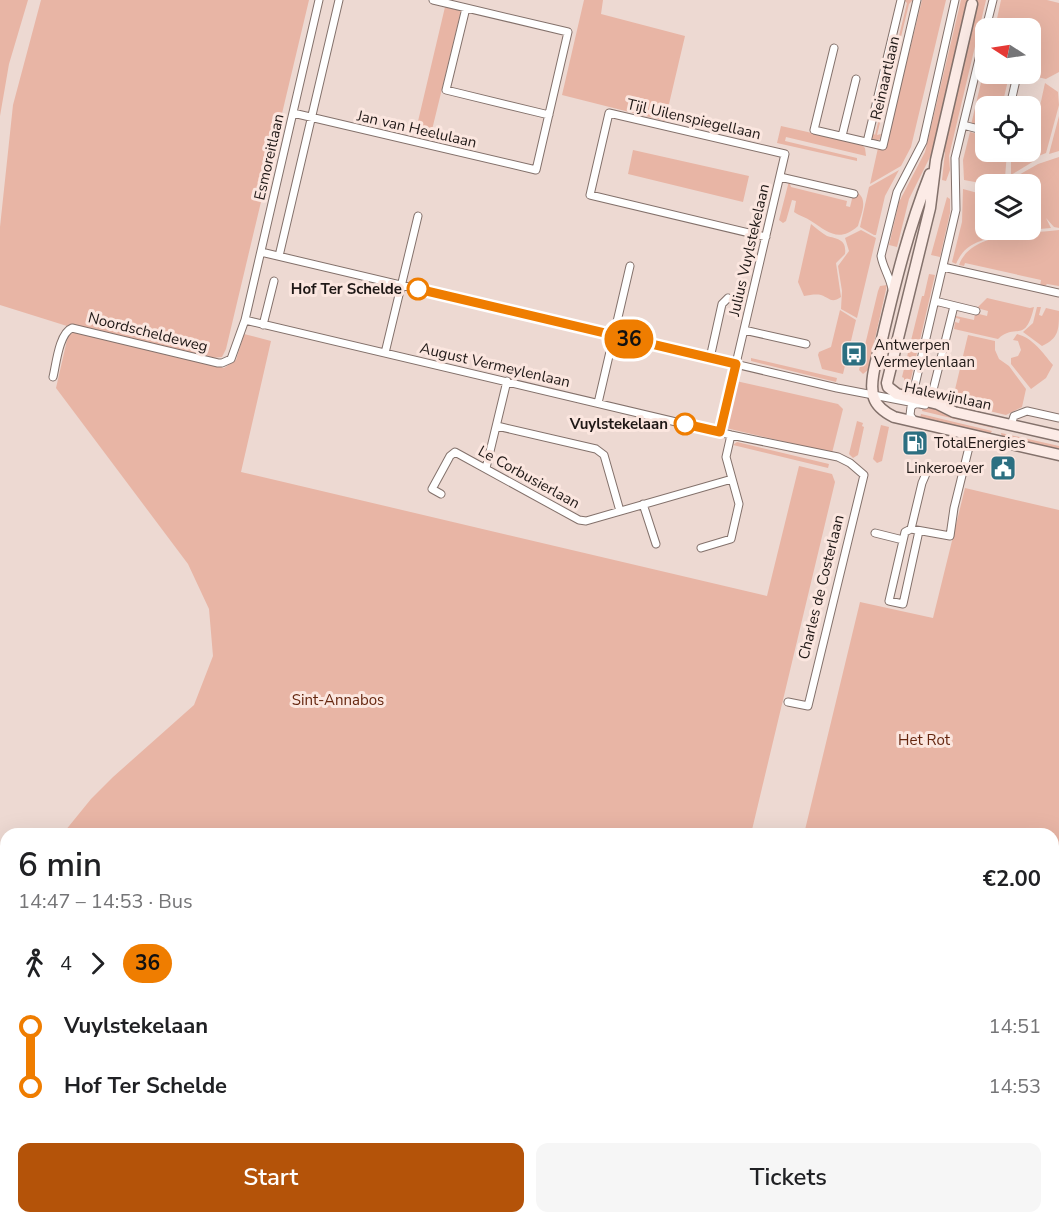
<!DOCTYPE html>
<meta charset="utf-8">
<style>
body{margin:0;font-family:"Nunito Sans",sans-serif;background:#f6f6f6;color:#202124;height:100vh;display:flex;flex-direction:column;font-size:22px;white-space:nowrap}
*{box-sizing:border-box;margin:0}
p{font-size:20px;color:#757577}
.icon{flex:none;width:33px;height:33px;fill:none;stroke:currentColor;stroke-width:2;stroke-linecap:round;stroke-linejoin:round}
.map{position:relative;flex:1;overflow:hidden}
.details{position:absolute;left:0px;top:828px;width:1059px;height:396px;display:flex;flex-direction:column;background:#fff;border-radius:18px 18px 0 0;box-shadow:0 6px 24px #0002}
.details>*{flex:none}
.badge{padding:0 12px;border-radius:20px;font-size:21px;line-height:39px}
.needle{width:39px;rotate:282deg}
.buttons{position:absolute;left:975px;top:18px;display:grid;gap:12px}
.buttons a{display:grid;place-items:center;width:66px;height:66px;border-radius:12px;background:#fff;box-shadow:0 6px 24px #0002;font-size:30px}
.map>.badge{position:absolute;translate:-50% -50%;box-shadow:0 0 0 3px #fff}
.legs{display:flex;align-items:center;gap:9px;height:66px;padding:0 18px;font-size:20px}
.legs p{margin-inline-start:auto}
.head{display:flex;align-items:center;justify-content:space-between;height:102px;padding:0 18px}
h1{font-size:33px;font-weight:600;line-height:45px}
.cta{display:flex;gap:12px;margin-top:auto;padding:12px 18px}
.cta a{flex:1;height:69px;border-radius:12px;background:#b45309;color:#fff;font-size:24px;font-weight:600;line-height:69px;text-align:center}
.cta a+a{background:#f6f6f6;color:#202124}
ul{padding:0 18px;list-style:none}
li{display:flex;align-items:center;gap:21px;height:60px;font-size:22px}
li i{display:grid;place-items:center;width:9px;height:100%;margin:0 8px;background:currentColor}
li i::after{content:'';width:15px;height:15px;margin:-8px;border:4px solid;border-radius:50%;background:#fff}
li p{margin-inline-start:auto}
li:first-child i{background:linear-gradient(#0000 50%,currentColor 0)}
li:last-child i{background:linear-gradient(currentColor 50%,#0000 0)}
.map>svg:first-child{display:block}
.green{fill:#e8b5a5}
.water{fill:#c7826b;stroke:#956252;stroke-width:1.5}
.lines{fill:none;stroke-linecap:round;stroke-linejoin:round}
.street-casing{stroke:#83716b;stroke-width:9}
.secondary-casing{stroke:#83716b;stroke-width:13}
.street{stroke:#fff;stroke-width:7}
.secondary{stroke:#fcebe6;stroke-width:10}
.line-1-casing{stroke:#fff;stroke-width:14}
.line-1{stroke:#ef7d00;stroke-width:9}
.stop-1-dot{fill:#fff;stroke:#ef7d00;stroke-width:3}
.labels{text-anchor:middle;dominant-baseline:central;stroke-width:6;stroke-linejoin:round;paint-order:stroke}
.street-label{font-size:15px;fill:#1f1816;stroke:#fbe6df}
.stop-label{font-size:15px;font-weight:bold;fill:#1f1816;stroke:#fbe6df;text-anchor:end}
.poi-label{font-size:15px;fill:#1f1816;stroke:#fbe6df;text-anchor:start}
.park-label{font-size:15px;fill:#65260f;stroke:#fbe6df}
</style>
<div class="map">
<svg width="1059" height="1224" viewBox="0 0 1059 1224">
<rect width="100%" height="100%" fill="#edd9d2"/>
<path class="green" d="M0,0H28L9,64L0,116Z
M41,0H309L226,349L222,357L212,358L76,325L67,326L0,305V227L13,105Z
M584,0H603L601,14L685,36L665,121L562,95Z
M904,0H913L909,4L877,135L881,134L880,139L875,142L871,137L872,132L875,135L907,3Z
M922,0H946L911,147L901,166L870,184L878,148L885,150Z
M961,0H968L932,153L909,199L897,247L889,245L899,202L925,152Z
M969,0H986L949,156L950,170L946,181L942,180L945,152L943,151L978,3Z
M1001,0H1047L1059,3V72L1046,79L1029,75L1024,80L994,74H1030V28H995Z
M445,7L461,11L430,138L415,134Z
M983,74L1008,80L1002,106H986L985,128L971,125Z
M1045,83L1058,92L1059,105L1046,153L1036,157L1025,152H1030Z
M1059,116V151L1049,154Z
M781,126L861,144L865,148L866,156L786,137L785,141L857,158V161L777,143Z
M970,132L985,136L986,152H1007L1005,178L986,184L964,180L963,160Z
M633,150L749,176L743,202L628,174Z
M1011,152H1019L1034,161L1011,175Z
M1059,157V228L1054,227L1046,218L1051,228L1028,230H1030V184H1019L1021,182L1015,177L1038,164Z
M899,170L885,196L876,235H874L860,227L869,187Z
M789,181L791,187L847,201L846,206L850,207L854,191C870,197 861,214 858,226C839,243 828,232 811,221C806,217 799,216 794,212L796,201L792,200L786,221L783,223L779,220Z
M963,189L985,195L986,230H997C984,246 968,237 956,264L952,262L962,222Z
M947,197L950,199V213L940,257L931,255Z
M811,224C816,228 822,233 827,236C837,239 847,239 845,254L836,263L841,297C831,304 830,298 821,295C816,294 810,295 804,296L798,282Z
M861,230L876,238L857,318L841,309L842,291L838,266L849,251L845,238Z
M1059,230V286L1047,284L1045,286H1040L1041,280L965,263L964,266L959,265C971,231 1029,234 1059,230Z
M929,274L935,275L910,383L904,382V378L902,377L922,296H924Z
M887,285L868,370L863,374L859,370L878,291L880,286Z
M987,298L1030,308L1034,307C1025,345 1016,322 998,339L954,329L955,322L959,323L960,319L956,318V316L974,320L975,313L987,316L988,311L977,308Z
M1037,307H1041L1039,315L1042,316L1046,308L1059,311C1059,330 1059,338 1042,346L1023,332L1033,323Z
M840,310L856,320L843,374L822,369L818,355L819,352L831,347Z
M76,332L224,368L236,360L244,334L271,341L241,472L767,596L799,466L832,474L835,482L751,834H66L65,831L91,799L113,777L194,705L213,656L209,609L188,564L56,388L67,340L70,334Z
M1017,334C1033,338 1043,353 1053,365L1046,378L1031,389L1011,364V358L1018,356L1021,350L1018,341L1013,340Z
M968,335L995,341V350L999,359L1009,366L1026,389L1022,407L1006,415L952,402Z
M751,358L837,378L836,382L751,361Z
M736,381L838,404L843,409L832,453L726,428Z
M923,406L990,422L993,424V428L922,411Z
M921,414L992,431L990,434L920,419Z
M857,421L863,423L862,426L864,427L858,455L853,458L849,454Z
M881,425L889,427L882,461L877,463L873,459Z
M1001,433L1059,446V452L1002,438Z
M737,442L829,464L828,468L733,445Z
M965,488L1059,510V1224H710L711,1218H1053V834H804L860,602L933,618Z
M320,1218H661L659,1224H329Z"/>
<path class="water" d="M0,898L6,918V1207L0,1209Z
M896,1218H929L937,1224H895Z"/>
<g class="lines">
<defs>
<path id="street" d="M466,8L446,90L549,115
M986,28L993,0
M834,48L814,130L883,146L917,0
M1010,106L1016,80
M293,113L536,170L568,32L433,0
M963,125L986,131
M842,136L856,79
M867,142L901,0
M780,177L854,194
M261,252L837,388L925,405
M279,256L339,0
M943,267L1059,293
M892,289C890,277 883,268 881,256L897,192L923,142L955,0
M935,301L976,311
M245,320L731,435L838,457L850,463L864,475L808,706L788,702
M263,325L274,281
M744,330L806,344
M385,353L418,216
M710,358L722,304L728,298
M53,377C56,365 59,333 72,328L218,363H222L231,359L245,320L319,0
M932,394L954,306
M912,398L956,210L955,158L986,30
M598,403L630,266
M915,404L911,407L910,415L915,422
M1011,425L1014,416L1027,411L1059,418
M497,426L596,449L604,455L620,511
M720,432L785,154L609,113L590,195L766,237
M486,468L507,381
M441,494L432,489L450,456L455,452L579,520L586,521L732,479
M643,504L656,544
M911,529L922,483L928,469
M919,531L903,604L889,601L905,532L911,529L950,536L954,508L972,435
M875,533L903,540
M701,548L731,539L739,504L726,457L731,435"/>
<path id="secondary" d="M972,4L936,160L930,208L887,383L888,387L897,394L938,404L954,412L1059,436
M930,174C909,227 895,283 882,339C878,355 868,383 874,398C877,407 886,413 894,417L1059,455"/>
</defs>
<use href="#street" class="street-casing"/>
<use href="#secondary" class="secondary-casing"/>
<use href="#street" class="street"/>
<use href="#secondary" class="secondary"/>
</g>
<g class="lines">
<defs>
<path id="line-1" d="M418,289L736,364L720,432L685,424"/>
</defs>
<use href="#line-1" class="line-1-casing"/>
<use href="#line-1" class="line-1"/>
</g>
<defs>
<symbol id="bus-square" viewBox="-11 -11 22 22"><rect x="-9" y="-9" width="18" height="18" rx="4" fill="#2c6f81" stroke="#fbe6df"/><path d="M-5-6H5V4H4V6H2V4H-2V6H-4V4H-5ZM-3.5-4V0h7V-4ZM-3.5 1.2v1.5H-2V1.2ZM2 1.2v1.5H3.5V1.2Z" fill="#fff"/></symbol>
<symbol id="fuel-square" viewBox="-11 -11 22 22"><rect x="-9" y="-9" width="18" height="18" rx="4" fill="#2c6f81" stroke="#fbe6df"/><path d="M-5.5-6h7V0h2V4h1.3V-2.5L3-4.5l.8-.8L6-3V5H2.5V1h-1V6h-7ZM-4.2-4.7v3.2H.2V-4.7Z" fill="#fff"/></symbol>
<symbol id="civic-square" viewBox="-11 -11 22 22"><rect x="-9" y="-9" width="18" height="18" rx="4" fill="#2c6f81" stroke="#fbe6df"/><path d="M-.6-6.5H3V-4.5H.6V-3L4-1V1h2V6H-6V1h2V-1L-.6-3ZM-1.2 2.5V6h2.4V2.5Z" fill="#fff"/></symbol>
</defs>
<g fill-rule="evenodd">
<use href="#bus-square" x="839" y="339" width="30" height="30"/>
<use href="#fuel-square" x="900" y="428" width="30" height="30"/>
<use href="#civic-square" x="988" y="453" width="30" height="30"/>
</g>
<g class="stop-1-dot">
<circle cx="418" cy="289" r="10"/>
<circle cx="685" cy="424" r="10"/>
</g>
<g class="labels">
<g class="street-label">
<text transform="translate(885 78) rotate(-77)">Reinaartlaan</text>
<text transform="translate(694 119) rotate(13)">Tijl Uilenspiegellaan</text>
<text transform="translate(417 129) rotate(13)">Jan van Heelulaan</text>
<text transform="translate(269 157) rotate(-77)">Esmoreitlaan</text>
<text transform="translate(749 250) rotate(-77)">Julius Vuylstekelaan</text>
<text transform="translate(148 332) rotate(14)">Noordscheldeweg</text>
<text transform="translate(495 365) rotate(13)">August Vermeylenlaan</text>
<text transform="translate(948 396) rotate(12)">Halewijnlaan</text>
<text transform="translate(529 477) rotate(29)">Le Corbusierlaan</text>
<text transform="translate(821 587) rotate(-76)">Charles de Costerlaan</text>
</g>
<g class="stop-label">
<text x="402" y="289">Hof Ter Schelde</text>
<text x="668" y="424">Vuylstekelaan</text>
</g>
<g class="poi-label">
<text x="874" y="345">Antwerpen<tspan x="874" dy="17">Vermeylenlaan</tspan></text>
<text x="934" y="443">TotalEnergies</text>
<text x="984" y="468" text-anchor="end">Linkeroever</text>
</g>
<g class="park-label">
<text x="338" y="700">Sint-Annabos</text>
<text x="924" y="740">Het Rot</text>
</g>
</g>
</svg>
<div class="buttons">
<a><svg class="needle" viewBox="-14 -14 28 28"><path d="M0-13l5 13h-10z" fill="#e53935"/><path d="M0 13l5-13h-10z" fill="#757577"/></svg></a>
<a><svg class="icon" aria-label="locate" viewBox="0 0 24 24"><circle cx="12" cy="12" r="6"/><path d="M12 2v4M12 18v4M2 12h4M18 12h4"/></svg></a>
<a><svg class="icon" aria-label="layers" viewBox="0 0 24 24"><path d="M12 4l9 5-9 5-9-5zM3 14l9 5 9-5"/></svg></a>
</div>
<b class="badge" style="left:629px;top:339px;background:#ef7d00;color:#111">36</b>
<section class="details">
<div class="head"><div><h1>6 min</h1><p>14:47 – 14:53 · Bus</p></div><b>€2.00</b></div>
<div class="legs"><svg class="icon" aria-label="walk" viewBox="0 0 24 24"><circle cx="13" cy="4" r="2"/><path d="M13 8l-2 6 4 7M11 14l-3 7M7 12l3-4h3l4 4"/></svg>4<svg class="icon" aria-label="forward" viewBox="0 0 24 24"><path d="M9 5l7 7-7 7"/></svg><b class="badge" style="background:#ef7d00;color:#111">36</b></div>
<ul>
<li><i style="color:#ef7d00"></i><b>Vuylstekelaan</b><p>14:51</p></li>
<li><i style="color:#ef7d00"></i><b>Hof Ter Schelde</b><p>14:53</p></li>
</ul>
<div class="cta"><a>Start</a><a>Tickets</a></div>
</section>
</div>
